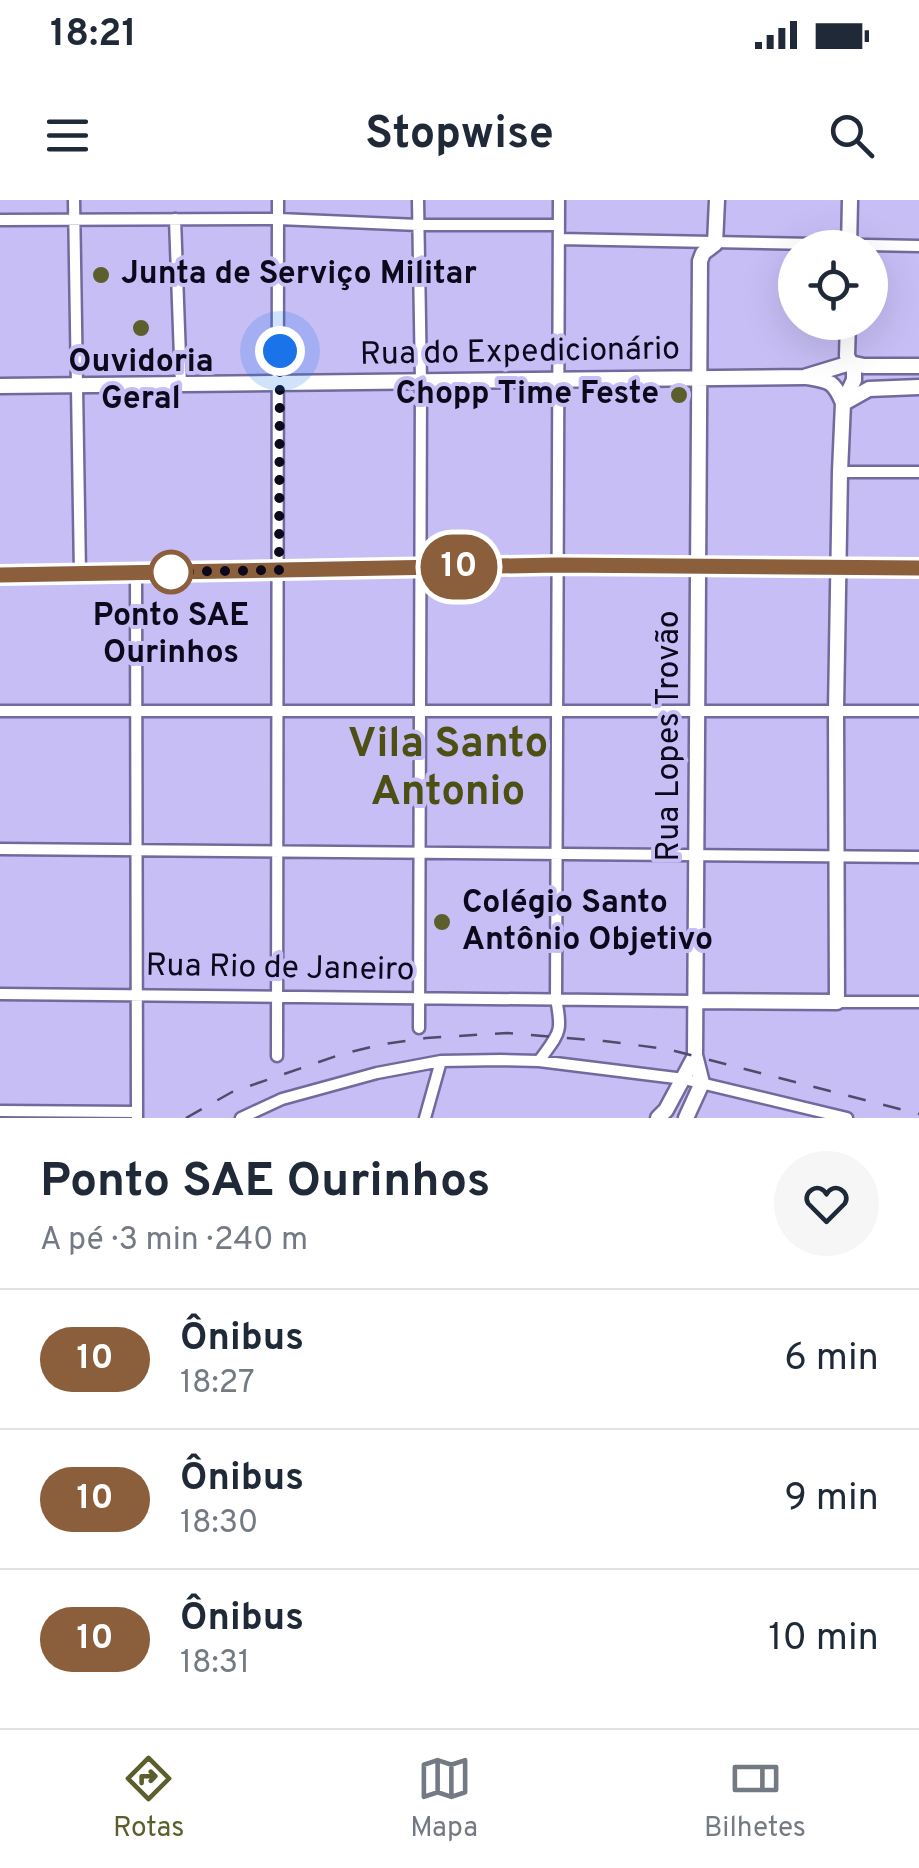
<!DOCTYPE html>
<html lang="pt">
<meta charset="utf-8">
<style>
body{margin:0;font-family:Overpass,sans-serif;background:#f6f6f7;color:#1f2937;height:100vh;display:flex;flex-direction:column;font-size:38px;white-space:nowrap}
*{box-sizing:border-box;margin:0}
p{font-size:32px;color:#747a83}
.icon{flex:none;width:55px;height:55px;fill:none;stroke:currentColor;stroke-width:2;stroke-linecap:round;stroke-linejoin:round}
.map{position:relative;height:918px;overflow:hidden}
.panel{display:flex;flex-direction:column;background:#fff;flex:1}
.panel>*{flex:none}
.badge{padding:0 20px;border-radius:32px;font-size:35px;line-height:65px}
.buttons{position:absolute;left:778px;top:30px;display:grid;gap:20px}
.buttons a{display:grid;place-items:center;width:110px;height:110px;border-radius:50%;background:#fff;box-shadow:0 10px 40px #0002;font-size:50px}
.you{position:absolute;width:50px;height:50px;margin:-25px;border:8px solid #fff;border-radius:50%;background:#1a73e8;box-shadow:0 0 0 15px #1a73e833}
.map>.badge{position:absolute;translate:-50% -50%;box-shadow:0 0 0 5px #fff}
.round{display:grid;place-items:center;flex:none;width:105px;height:105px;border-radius:52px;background:#f6f6f7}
.head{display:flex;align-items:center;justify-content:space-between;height:170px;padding:0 40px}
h1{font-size:48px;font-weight:700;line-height:75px}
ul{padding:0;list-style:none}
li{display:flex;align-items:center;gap:30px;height:140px;padding:0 40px;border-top:2px solid #e0e1e3}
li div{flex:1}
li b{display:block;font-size:38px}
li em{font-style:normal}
li .badge{min-width:110px;font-weight:700;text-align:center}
.status{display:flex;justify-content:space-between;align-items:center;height:70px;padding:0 50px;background:#fff;direction:ltr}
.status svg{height:28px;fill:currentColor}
header{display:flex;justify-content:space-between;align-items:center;height:130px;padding:0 40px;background:#fff;font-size:45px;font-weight:700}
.menu{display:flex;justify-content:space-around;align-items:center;height:140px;border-top:2px solid #e0e1e3;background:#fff;font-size:28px;color:#747a83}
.menu a{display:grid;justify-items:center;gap:5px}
.menu .active{color:#5c5f2c}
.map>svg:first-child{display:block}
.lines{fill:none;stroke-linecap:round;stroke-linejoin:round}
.street-casing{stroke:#726a9c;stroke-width:15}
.secondary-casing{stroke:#726a9c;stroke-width:19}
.street{stroke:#fff;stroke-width:10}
.secondary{stroke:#fff;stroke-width:14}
.rail{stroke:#504b6b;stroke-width:2.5;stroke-dasharray:18 18;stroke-linecap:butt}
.line-casing{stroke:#fff;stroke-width:22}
.line{stroke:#8b5e3c;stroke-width:15}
.walk{stroke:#0d091c;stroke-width:10;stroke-dasharray:0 18}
.poi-dot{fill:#5c5f2c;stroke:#c6bef5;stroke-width:4}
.stop-dot{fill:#fff;stroke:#8b5e3c;stroke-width:5}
.labels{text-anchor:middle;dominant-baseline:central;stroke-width:8;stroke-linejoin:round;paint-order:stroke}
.poi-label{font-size:32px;font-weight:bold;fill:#0d091c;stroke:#c6bef5;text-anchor:start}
.street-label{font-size:32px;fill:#0d091c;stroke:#c6bef5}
.stop-label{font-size:32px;font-weight:bold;fill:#0d091c;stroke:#c6bef5}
.district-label{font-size:42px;font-weight:bold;fill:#4d4f13;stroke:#c6bef5}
</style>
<div class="status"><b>18:21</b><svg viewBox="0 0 49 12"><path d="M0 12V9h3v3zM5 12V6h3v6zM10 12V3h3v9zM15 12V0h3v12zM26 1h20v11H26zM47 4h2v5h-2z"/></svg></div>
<header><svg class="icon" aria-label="menu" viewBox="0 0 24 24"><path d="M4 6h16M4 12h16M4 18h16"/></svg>Stopwise<svg class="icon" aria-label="search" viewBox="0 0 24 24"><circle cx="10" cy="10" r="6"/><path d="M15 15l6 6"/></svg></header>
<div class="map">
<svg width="919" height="918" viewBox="0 0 919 918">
<rect width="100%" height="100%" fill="#c6bef5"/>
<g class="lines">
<defs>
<path id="street" d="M74,0L80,374
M418,0L421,182L419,828
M175,19L181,185
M0,20L279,19L418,25H559
M559,39L919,46
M840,272H919
M136,373L137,918
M0,511H919
M0,649L919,657
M0,794L695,801
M837,802H919
M277,856L278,0
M539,861C559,833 563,834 556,799L559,0
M0,911L137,912
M241,918L282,899L377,873L441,861L501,860L539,861L684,879L847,918
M425,918L441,861"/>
<path id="secondary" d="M849,48L850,0
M807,177C830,181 834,181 843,203
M0,186L804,177L850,163L864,166H919
M844,203L869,189L919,187
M0,375L557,365L919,368
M695,801L837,802L836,510L840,272L843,203L854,180V169L847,156L848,122
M658,918L666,910L695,856
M686,918L702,883L695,855L700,61L703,53L715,44L717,0"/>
</defs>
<use href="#street" class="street-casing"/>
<use href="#secondary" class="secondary-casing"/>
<use href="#street" class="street"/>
<use href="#secondary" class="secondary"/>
<path class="rail" d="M186,918L232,892L342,854L384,844L426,838L507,833L604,841L667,849L919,914"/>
</g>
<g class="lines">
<defs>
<path id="line" d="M0,375L557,365L919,368"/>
</defs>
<use href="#line" class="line-casing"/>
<use href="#line" class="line"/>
<path class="walk" d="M171,372L279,370L280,151"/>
</g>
<g class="poi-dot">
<circle cx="101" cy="75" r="10"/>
<circle cx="141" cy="128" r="10"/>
<circle cx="679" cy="195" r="10"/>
<circle cx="442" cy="722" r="10"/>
</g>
<circle class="stop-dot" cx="171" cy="372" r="20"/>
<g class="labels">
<g class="poi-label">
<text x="121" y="75">Junta de Serviço Militar</text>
<text x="141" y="163" text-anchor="middle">Ouvidoria<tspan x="141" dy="37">Geral</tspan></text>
<text x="659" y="195" text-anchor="end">Chopp Time Feste</text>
<text x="462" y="704">Colégio Santo<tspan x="462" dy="37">Antônio Objetivo</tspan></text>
</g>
<g class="street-label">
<text transform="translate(520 153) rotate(-1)">Rua do Expedicionário</text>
<text transform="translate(670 536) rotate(-90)">Rua Lopes Trovão</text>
<text transform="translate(280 769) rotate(1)">Rua Rio de Janeiro</text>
</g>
<g class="stop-label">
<text x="171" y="417">Ponto SAE<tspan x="171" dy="37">Ourinhos</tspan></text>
</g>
<g class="district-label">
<text x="448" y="545">Vila Santo<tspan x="448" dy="48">Antonio</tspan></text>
</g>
</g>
</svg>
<div class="buttons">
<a><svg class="icon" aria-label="locate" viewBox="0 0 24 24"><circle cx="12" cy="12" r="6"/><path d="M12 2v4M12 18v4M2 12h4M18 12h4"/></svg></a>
</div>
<div class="you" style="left:280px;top:151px"></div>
<b class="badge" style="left:459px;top:367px;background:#8b5e3c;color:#fff">10</b>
</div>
<section class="panel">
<div class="head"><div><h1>Ponto SAE Ourinhos</h1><p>A pé · 3 min · 240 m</p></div><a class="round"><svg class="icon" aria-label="heart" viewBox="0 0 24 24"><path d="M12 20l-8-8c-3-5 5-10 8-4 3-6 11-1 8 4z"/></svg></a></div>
<ul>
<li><span class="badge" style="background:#8b5e3c;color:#fff">10</span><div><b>Ônibus</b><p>18:27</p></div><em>6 min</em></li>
<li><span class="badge" style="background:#8b5e3c;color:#fff">10</span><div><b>Ônibus</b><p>18:30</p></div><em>9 min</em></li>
<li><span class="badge" style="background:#8b5e3c;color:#fff">10</span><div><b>Ônibus</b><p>18:31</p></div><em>10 min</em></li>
</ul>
</section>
<nav class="menu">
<a class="active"><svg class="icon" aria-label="directions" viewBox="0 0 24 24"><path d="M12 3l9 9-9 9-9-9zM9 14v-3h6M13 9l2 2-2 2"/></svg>Rotas</a>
<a><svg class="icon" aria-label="map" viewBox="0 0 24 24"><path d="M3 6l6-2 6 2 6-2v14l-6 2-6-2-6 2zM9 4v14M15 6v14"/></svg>Mapa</a>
<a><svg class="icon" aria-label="tickets" viewBox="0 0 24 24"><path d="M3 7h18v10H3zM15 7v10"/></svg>Bilhetes</a>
</nav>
